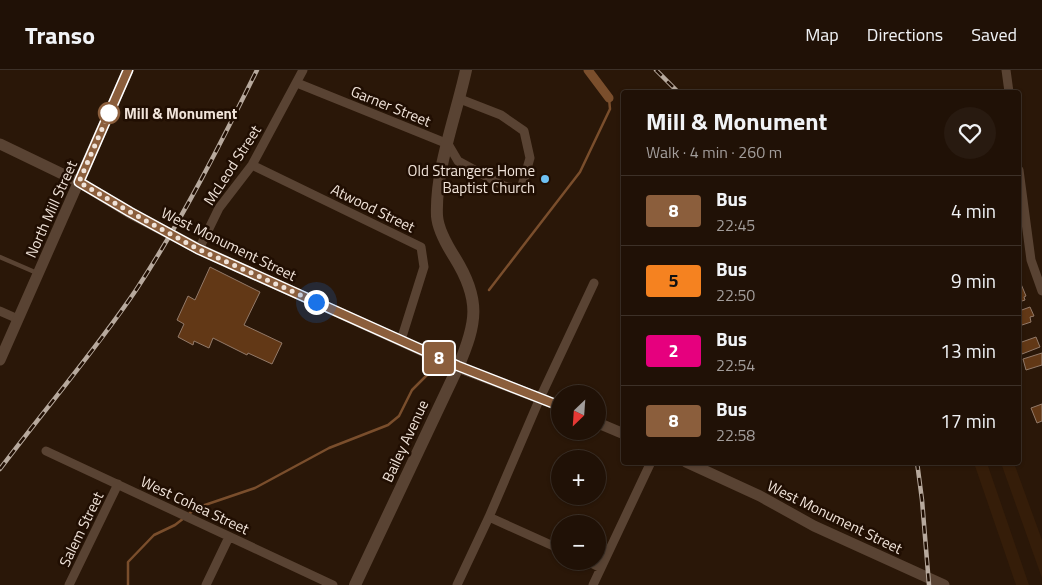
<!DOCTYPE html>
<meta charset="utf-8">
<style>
body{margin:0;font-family:"Titillium Web",sans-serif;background:#281a10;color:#f1f3f6;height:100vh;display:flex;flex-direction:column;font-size:19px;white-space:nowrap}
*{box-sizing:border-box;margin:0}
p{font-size:16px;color:#a29d9b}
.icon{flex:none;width:28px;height:28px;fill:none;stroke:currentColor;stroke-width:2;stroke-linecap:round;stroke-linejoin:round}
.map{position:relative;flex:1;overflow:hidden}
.drawer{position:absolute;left:621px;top:20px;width:400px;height:375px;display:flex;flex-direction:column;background:#201106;border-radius:5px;box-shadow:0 1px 4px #0004,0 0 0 1px #3d3128}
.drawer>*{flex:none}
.badge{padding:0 10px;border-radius:4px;font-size:18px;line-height:32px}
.needle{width:32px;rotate:205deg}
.tools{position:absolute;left:551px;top:315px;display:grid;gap:10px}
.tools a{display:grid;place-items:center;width:55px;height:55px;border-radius:50%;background:#201106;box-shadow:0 1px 4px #0004,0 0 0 1px #3d3128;font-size:25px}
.you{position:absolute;width:25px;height:25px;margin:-12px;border:4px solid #fff;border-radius:50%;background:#1a73e8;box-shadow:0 0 0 8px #1a73e833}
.map>.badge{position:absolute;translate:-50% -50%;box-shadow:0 0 0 2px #fff}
.round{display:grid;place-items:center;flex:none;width:52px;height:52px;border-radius:26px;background:#281a10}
.headline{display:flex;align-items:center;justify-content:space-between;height:85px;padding:0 25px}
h1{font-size:24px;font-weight:700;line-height:38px}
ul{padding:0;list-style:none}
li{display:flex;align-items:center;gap:15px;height:70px;padding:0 25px;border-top:1px solid #3d3128}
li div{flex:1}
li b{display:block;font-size:19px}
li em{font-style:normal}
li .badge{min-width:55px;font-weight:700;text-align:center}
header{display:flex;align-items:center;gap:30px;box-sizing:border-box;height:70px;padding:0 25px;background:#201106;border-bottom:1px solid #3d3128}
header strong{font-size:24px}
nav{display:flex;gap:28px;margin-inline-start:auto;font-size:18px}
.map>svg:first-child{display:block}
.built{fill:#351d09}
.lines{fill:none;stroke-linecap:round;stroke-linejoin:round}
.stream{stroke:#7a4e2c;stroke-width:2.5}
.canal{stroke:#7a4e2c;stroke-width:9}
.building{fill:#623816;stroke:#937a69}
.service{stroke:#594333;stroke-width:4.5}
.minor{stroke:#594333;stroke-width:9}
.tertiary{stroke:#594333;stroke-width:11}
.secondary{stroke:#594333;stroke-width:12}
.rail-casing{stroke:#b7a99d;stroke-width:4.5}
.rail{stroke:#200e02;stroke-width:2.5;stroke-dasharray:8;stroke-linecap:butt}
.line-casing{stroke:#fff;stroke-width:11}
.line{stroke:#8b5e3c;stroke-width:8}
.walk{stroke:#f0e3d9;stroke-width:5;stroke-dasharray:0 9}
.stop-dot{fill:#fff;stroke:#8b5e3c;stroke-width:2.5}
.poi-dot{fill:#6fc2f4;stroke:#200e02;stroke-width:2}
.labels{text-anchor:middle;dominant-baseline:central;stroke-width:5;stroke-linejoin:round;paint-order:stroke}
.street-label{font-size:15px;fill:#f0e3d9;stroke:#200e02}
.stop-label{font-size:15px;font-weight:bold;fill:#f0e3d9;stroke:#200e02;text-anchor:start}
.poi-label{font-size:15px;fill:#f0e3d9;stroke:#200e02;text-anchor:end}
</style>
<header>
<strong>Transo</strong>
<nav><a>Map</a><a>Directions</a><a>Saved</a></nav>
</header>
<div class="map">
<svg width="1042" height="515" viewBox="0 0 1042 515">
<rect width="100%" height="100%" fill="#2a1708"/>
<path class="built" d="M974,393H987L1029,515H1016Z
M1001,393H1014L1042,470V508Z"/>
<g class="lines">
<path class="stream" d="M489,220L580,102L610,39L609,28
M189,444L196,438L255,418L329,378L388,355L399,346L412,320L427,305
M128,515V492L154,465L175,455L184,448"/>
<path class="canal" d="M588,0L609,28"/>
</g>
<path class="building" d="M210,197L260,222L244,255L282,273L272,294L248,283L247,285L213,268L209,278L194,271L193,275L178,267L184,254L177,250L188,226L195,230Z
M1019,214H1021L1026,226L1024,227L1025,230L1019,232Z
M1030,237L1034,246L1030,247L1031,252L1019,256V241Z
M1036,267L1040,277L1022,284L1019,273Z
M1042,283V295L1026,300L1023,289Z
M1042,334V351L1037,353L1031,338Z"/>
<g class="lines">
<path class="service" d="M0,187L37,203"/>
<path class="minor" d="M1006,0L1009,22
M297,13L448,74L458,91L504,116L521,119L530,88L524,61L501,45L460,29
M252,95L421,177L424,197L401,270
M1019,100L1031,190L1042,221
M199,179L219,138L252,95L303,0
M0,241L18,249
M46,381L333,515
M489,447L560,479
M587,491L601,498
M69,515L118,414
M206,515L229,467
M457,515L489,447L540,328L594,213
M593,515L651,392"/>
<path class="tertiary" d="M0,74L79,112L130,143L199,179L458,297L560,336
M0,290L128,0
M598,353L624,364
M686,392L760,426L814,456L944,515"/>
<path class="secondary" d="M355,515L458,297C477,253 481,230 455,188C448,177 438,160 437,146C435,100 456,46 466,0"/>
<defs>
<path id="rail" d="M656,0L678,22
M917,392L922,430L929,515
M0,399C45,339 94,282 136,220C182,150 220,75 257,0"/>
</defs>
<use href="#rail" class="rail-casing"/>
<use href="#rail" class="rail"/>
</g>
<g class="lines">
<defs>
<path id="line" d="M128,0L79,112L130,142L198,179L458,296L560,336"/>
</defs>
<use href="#line" class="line-casing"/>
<use href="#line" class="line"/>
<path class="walk" d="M109,43L79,112L130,142L198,179L316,232"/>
</g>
<circle class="stop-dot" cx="109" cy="43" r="10"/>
<circle class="poi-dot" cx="545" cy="109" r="5"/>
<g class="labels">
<g class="street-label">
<text transform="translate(391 36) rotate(22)">Garner Street</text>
<text transform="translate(232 95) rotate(-57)">McLeod Street</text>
<text transform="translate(373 138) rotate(26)">Atwood Street</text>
<text transform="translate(51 139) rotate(-66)">North Mill Street</text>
<text transform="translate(229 174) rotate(26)">West Monument Street</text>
<text transform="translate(405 371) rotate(-65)">Bailey Avenue</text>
<text transform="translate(195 435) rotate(25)">West Cohea Street</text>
<text transform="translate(835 447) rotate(26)">West Monument Street</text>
<text transform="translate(81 459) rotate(-64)">Salem Street</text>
</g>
<g class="stop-label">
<text x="124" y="43">Mill &amp; Monument</text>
</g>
<g class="poi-label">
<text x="535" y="100">Old Strangers Home<tspan x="535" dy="17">Baptist Church</tspan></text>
</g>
</g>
</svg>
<div class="tools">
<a><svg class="needle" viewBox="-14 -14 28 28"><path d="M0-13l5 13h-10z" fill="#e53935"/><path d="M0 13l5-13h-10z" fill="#a29d9b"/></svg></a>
<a>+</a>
<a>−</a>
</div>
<div class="you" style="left:316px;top:232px"></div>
<b class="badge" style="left:439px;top:288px;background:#8b5e3c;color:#fff">8</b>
<section class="drawer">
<div class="headline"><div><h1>Mill &amp; Monument</h1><p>Walk · 4 min · 260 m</p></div><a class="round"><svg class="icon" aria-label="heart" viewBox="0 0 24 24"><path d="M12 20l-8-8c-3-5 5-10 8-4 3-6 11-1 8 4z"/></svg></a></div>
<ul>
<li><span class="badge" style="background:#8b5e3c;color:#fff">8</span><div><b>Bus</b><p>22:45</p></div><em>4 min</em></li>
<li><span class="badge" style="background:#f58220;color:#111">5</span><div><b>Bus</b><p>22:50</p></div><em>9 min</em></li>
<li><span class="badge" style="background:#e6007e;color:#fff">2</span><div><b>Bus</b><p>22:54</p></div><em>13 min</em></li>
<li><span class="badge" style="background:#8b5e3c;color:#fff">8</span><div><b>Bus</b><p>22:58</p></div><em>17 min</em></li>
</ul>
</section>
</div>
